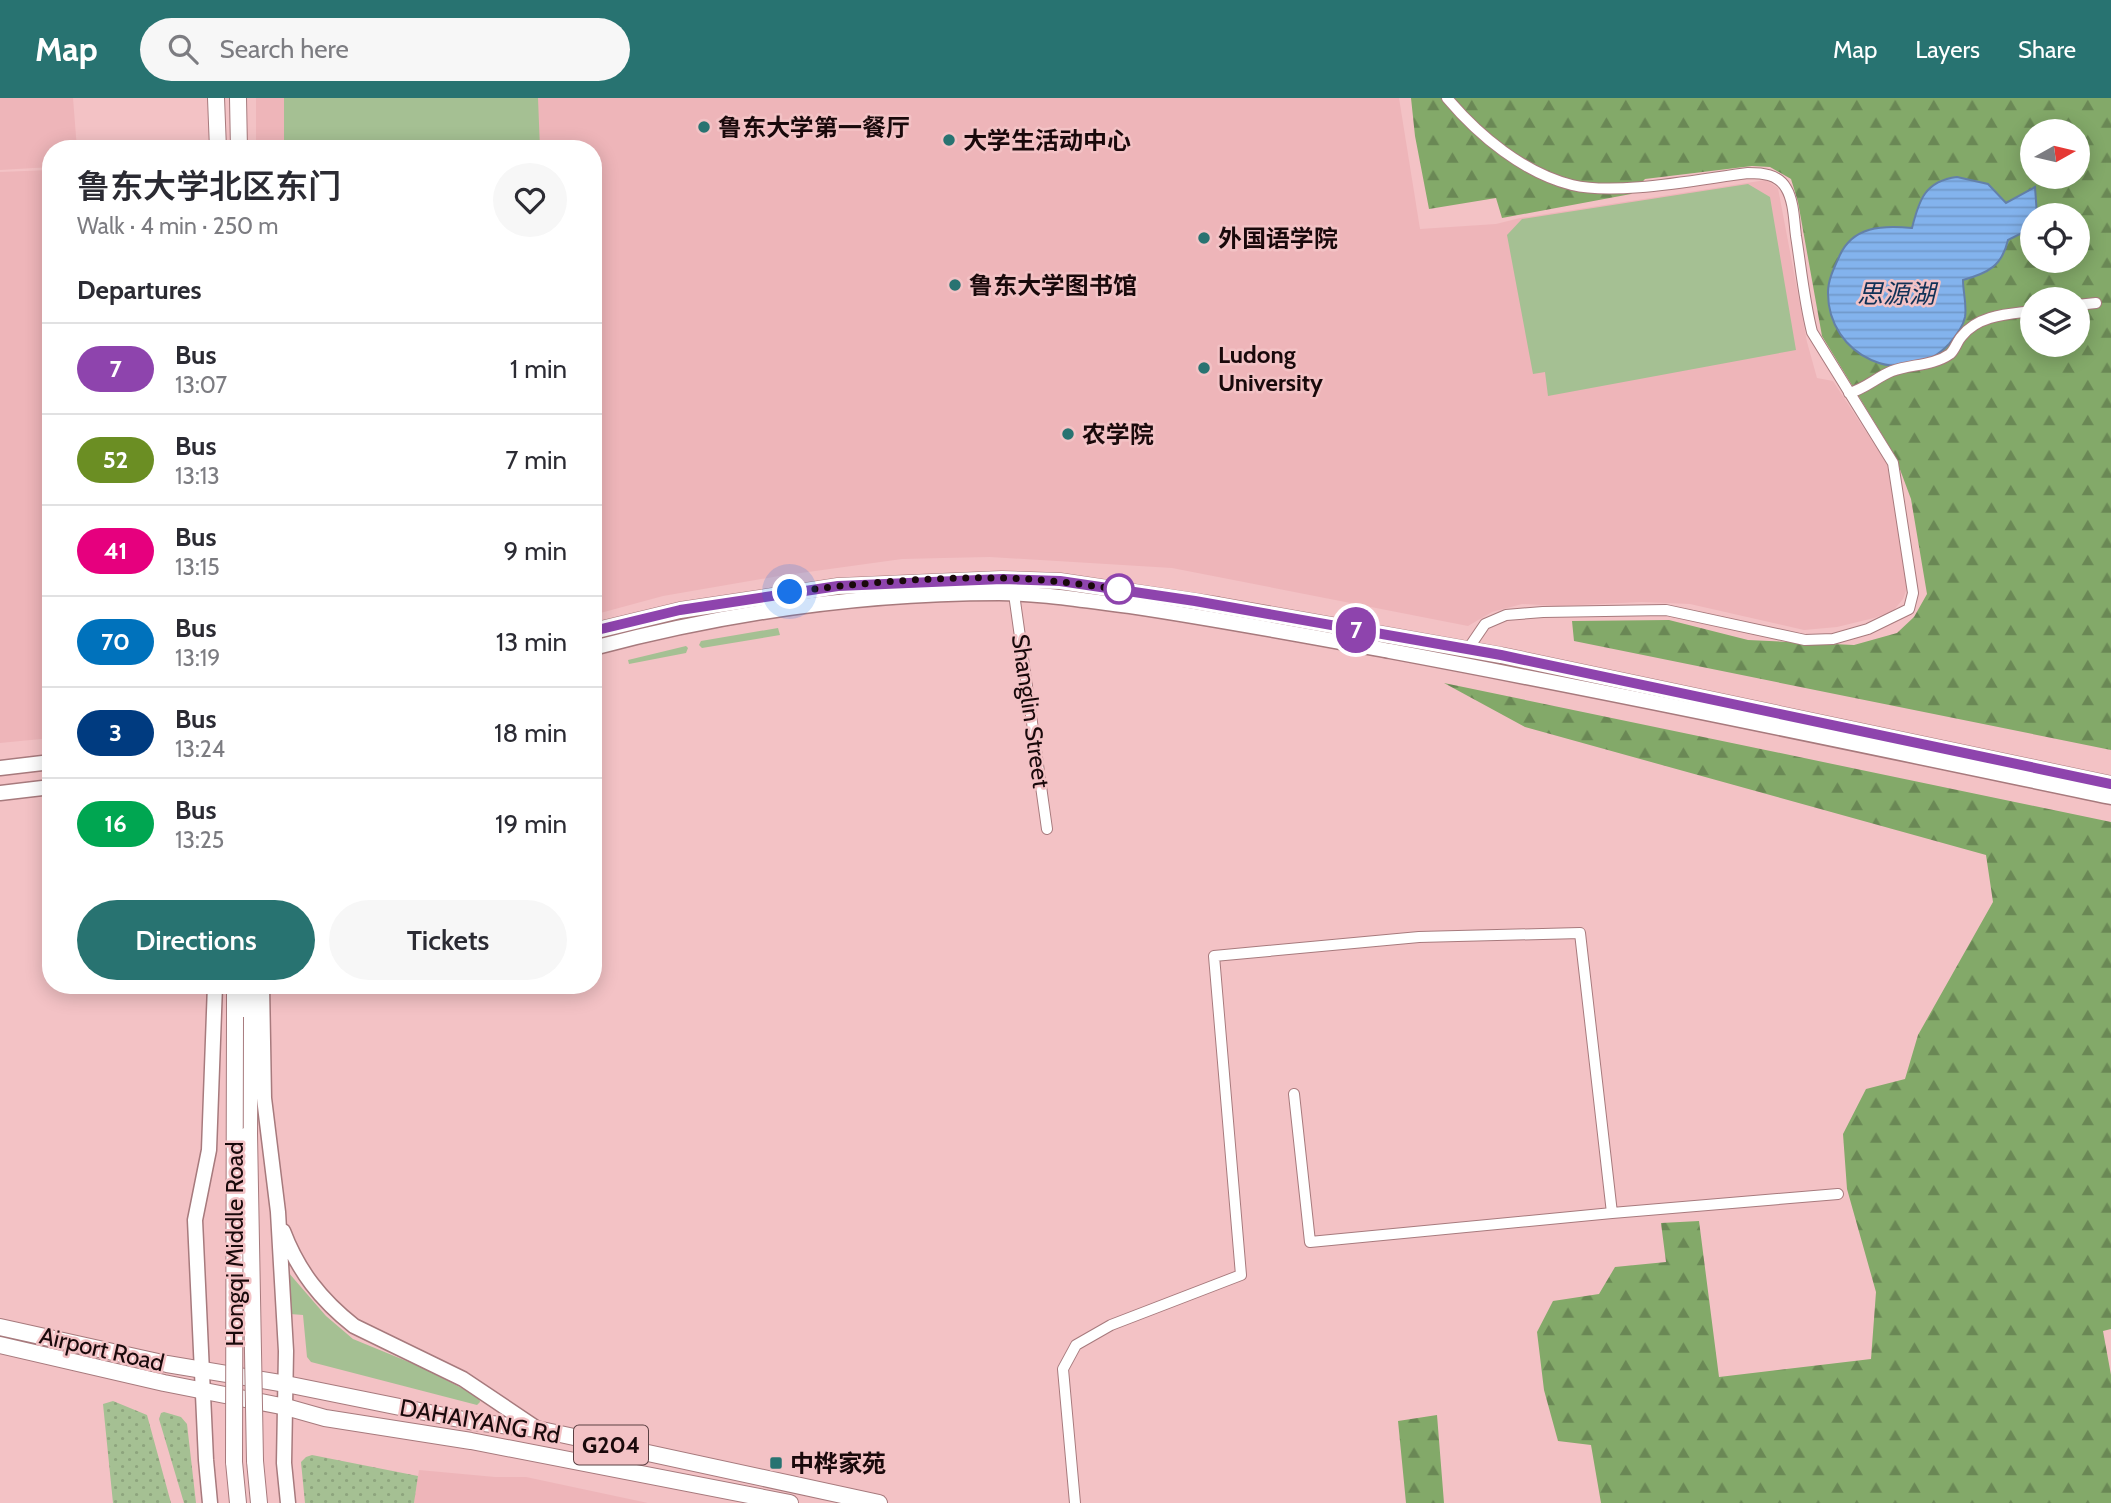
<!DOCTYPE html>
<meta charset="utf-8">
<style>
body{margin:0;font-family:Cabin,"Noto Sans SC",sans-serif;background:#f7f7f7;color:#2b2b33;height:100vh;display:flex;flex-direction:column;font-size:26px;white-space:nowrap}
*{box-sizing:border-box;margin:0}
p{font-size:23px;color:#7c7c81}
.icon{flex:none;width:38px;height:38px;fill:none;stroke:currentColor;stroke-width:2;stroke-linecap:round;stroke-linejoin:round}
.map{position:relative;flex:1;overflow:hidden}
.panel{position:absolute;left:42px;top:42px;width:560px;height:854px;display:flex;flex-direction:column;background:#fff;border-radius:28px;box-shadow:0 4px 18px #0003}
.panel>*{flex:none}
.badge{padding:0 14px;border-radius:23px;font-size:24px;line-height:46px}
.needle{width:46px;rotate:82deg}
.controls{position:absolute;left:2020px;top:21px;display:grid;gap:14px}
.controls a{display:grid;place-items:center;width:70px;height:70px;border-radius:50%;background:#fff;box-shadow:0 4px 18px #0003;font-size:35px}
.you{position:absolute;width:35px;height:35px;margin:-18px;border:5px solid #fff;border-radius:50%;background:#1a73e8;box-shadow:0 0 0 10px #1a73e833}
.map>.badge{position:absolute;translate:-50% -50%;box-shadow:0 0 0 4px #fff}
h2{padding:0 35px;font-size:26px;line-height:63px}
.round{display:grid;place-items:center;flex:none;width:74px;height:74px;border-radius:37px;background:#f7f7f7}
.overview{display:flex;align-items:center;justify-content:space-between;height:119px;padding:0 35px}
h1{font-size:33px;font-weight:600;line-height:52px}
.cta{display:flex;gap:14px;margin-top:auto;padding:14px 35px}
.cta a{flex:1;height:80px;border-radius:42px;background:#287371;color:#fff;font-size:28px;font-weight:600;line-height:80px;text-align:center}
.cta a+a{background:#f7f7f7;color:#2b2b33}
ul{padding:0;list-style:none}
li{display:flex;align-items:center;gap:21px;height:91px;padding:0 35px;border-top:2px solid #e1e1e2}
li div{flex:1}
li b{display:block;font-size:26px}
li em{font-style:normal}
li .badge{min-width:77px;font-weight:700;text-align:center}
header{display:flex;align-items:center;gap:42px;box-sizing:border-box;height:98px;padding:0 35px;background:#287371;color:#fff}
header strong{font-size:33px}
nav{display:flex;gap:38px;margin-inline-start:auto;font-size:24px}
.search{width:490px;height:63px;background:#f7f7f7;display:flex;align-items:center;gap:18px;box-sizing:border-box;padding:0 24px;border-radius:38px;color:#7c7c81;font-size:26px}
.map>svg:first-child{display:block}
.built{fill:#eeb5b9}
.grass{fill:#a5c093}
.forest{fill:url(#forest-firs);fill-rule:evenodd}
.park{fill:url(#park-dots)}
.water{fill:url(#water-rules);stroke:#6380a9;stroke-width:2}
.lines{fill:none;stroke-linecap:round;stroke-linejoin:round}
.minor-casing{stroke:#a77a7d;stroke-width:12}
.secondary-casing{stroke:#a77a7d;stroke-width:17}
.primary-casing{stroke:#a77a7d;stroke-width:18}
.trunk-casing{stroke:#a77a7d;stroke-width:18}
.minor{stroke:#fff;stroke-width:10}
.secondary{stroke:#fff;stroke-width:14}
.primary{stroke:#fff;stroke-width:16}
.trunk{stroke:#fff;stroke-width:16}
.primary-bridge-casing{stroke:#a77a7d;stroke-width:18;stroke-linecap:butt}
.primary-bridge{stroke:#fff;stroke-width:16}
.line-casing{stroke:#fff;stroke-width:16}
.line{stroke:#8e44ad;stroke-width:10}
.walk{stroke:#19090b;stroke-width:7;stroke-dasharray:0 12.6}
.poi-dot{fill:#287371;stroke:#f3c2c5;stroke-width:2.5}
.stop-dot{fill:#fff;stroke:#8e44ad;stroke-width:3.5}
.labels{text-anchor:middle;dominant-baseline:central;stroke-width:5;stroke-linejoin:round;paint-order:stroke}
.shield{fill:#f3c2c5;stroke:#5a4043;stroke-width:2}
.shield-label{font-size:23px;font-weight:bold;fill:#19090b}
.poi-label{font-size:24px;font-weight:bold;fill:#19090b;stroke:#f3c2c5;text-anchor:start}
.street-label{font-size:24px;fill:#19090b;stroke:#f3c2c5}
.water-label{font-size:26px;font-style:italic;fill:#103156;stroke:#f3c2c5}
</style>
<header>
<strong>Map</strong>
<div class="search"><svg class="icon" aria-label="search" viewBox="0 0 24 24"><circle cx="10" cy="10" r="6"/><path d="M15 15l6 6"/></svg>Search here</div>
<nav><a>Map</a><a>Layers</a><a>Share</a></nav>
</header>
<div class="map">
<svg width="2111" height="1405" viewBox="0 0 2111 1405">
<defs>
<pattern id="forest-firs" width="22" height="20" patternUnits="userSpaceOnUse" patternTransform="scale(1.75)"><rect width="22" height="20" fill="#83a969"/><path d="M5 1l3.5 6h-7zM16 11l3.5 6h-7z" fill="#6a8855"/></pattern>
<pattern id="park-dots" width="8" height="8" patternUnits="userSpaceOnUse" patternTransform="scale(1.75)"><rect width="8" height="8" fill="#a5c093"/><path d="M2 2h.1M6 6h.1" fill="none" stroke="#8da47d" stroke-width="1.8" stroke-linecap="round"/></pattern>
<pattern id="water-rules" width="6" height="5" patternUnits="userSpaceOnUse" patternTransform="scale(1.75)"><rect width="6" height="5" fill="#83b3ed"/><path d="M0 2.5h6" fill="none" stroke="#7199ca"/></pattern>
</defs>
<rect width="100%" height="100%" fill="#f3c2c5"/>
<path class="built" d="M0,0H73L77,51H51V69L0,72Z
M256,0H1399L1420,131L1496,126L1520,120L1766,82L1778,90L1807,244L1817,280L1833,283L1887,366L1908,487L1903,501L1893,513L1874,520L1837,529L1804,532L1690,506L1642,504L1558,508L1522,506L1492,514L1468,528L1172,470L990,459L943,460L902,461L779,478L663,498L593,517V51H256Z
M51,72V640L0,645V74Z
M419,1372L495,1379H526L648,1405H414Z"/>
<path class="grass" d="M284,0H538L540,51H284Z
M1748,86L1770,99L1796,252L1548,298L1545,274L1533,276L1507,137L1522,121Z
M778,530L780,537L702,550L699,547L701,543Z
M686,548L688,550L686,555L629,566L628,562Z
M288,1174L326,1218L353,1241L421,1269L479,1299L480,1304L477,1307L311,1264L307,1259L303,1217L290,1216Z"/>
<path class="forest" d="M1411,0H2111V652L1574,543L1572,523L1669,522L1748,542L1854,547L1897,535L1914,519L1927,496L1911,401L1895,358L1822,238L1798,104L1791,81L1770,69L1752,68L1645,81L1631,96L1502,120L1496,100L1429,111L1415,38ZM2032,33H2077V79H2032ZM2032,117H2077V163H2032ZM2032,201H2077V247H2032Z
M1444,585L2111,724V1231L2103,1233L2111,1277V1405H1601L1591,1347L1558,1343L1544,1292L1537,1234L1553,1203L1599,1196L1615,1169L1666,1164L1661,1125L1699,1123L1719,1279L1871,1261L1876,1194L1847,1091L1843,1036L1866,991L1905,981L1918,937L1993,804L1986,757L1525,629Z
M1437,1317L1444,1405H1406L1398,1323Z"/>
<path class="park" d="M593,234L596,236L602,284L593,294Z
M113,1303L147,1317L171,1405H113L103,1306Z
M164,1314L181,1319L187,1326L196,1405H184L159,1321L161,1315Z
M312,1357L418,1378L414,1405H305L301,1364L306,1359Z"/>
<path class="water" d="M1957,79L1988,86L2006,105L2035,89L2037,117H2032V130L2008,142C2002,168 1988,175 1963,182C1963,194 1967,207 1965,219C1963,229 1956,238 1949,246C1904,294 1827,258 1828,194C1828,182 1834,170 1839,159C1852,128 1883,127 1912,130C1919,102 1925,83 1957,79Z"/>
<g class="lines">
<defs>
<path id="minor" d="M1447,0C1479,38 1524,75 1572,87C1617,98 1700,81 1748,75C1762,75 1778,76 1786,90C1794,103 1794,123 1796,138C1801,170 1804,202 1812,234L1893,365L1913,495L1909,511L1868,531L1833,541L1805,542L1666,512L1543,514L1506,517L1485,526L1468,551
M2077,207L2096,205
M1849,295C1865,291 1877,279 1892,273C1911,266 1933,268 1950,256C1955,252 1957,243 1962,238C1978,217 2008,216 2032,213
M1014,496L1047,731
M1294,996L1310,1144L1612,1115L1838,1096
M1075,1405L1063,1271L1076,1247L1111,1227L1241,1177L1214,858L1419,839L1580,835L1612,1115"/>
<path id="secondary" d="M593,533L680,512L838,488L1001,481L1060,483L1219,507L1501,557L2111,686
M593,550C725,515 862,495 999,495C1043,495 1087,503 1130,508C1217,521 1303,537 1390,553C1631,598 1871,649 2111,699
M0,670L51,664
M0,695L51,689
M262,887L264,1000L278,1114L286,1253L284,1365L288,1405
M283,1133C298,1173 321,1202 354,1228L463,1281L536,1330
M210,1405L206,1362L195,1122L209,1052L215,887"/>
<path id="primary" d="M216,0L218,51
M238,0L239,51
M235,887V919
M249,1036L250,887
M255,1363L259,1405
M234,1364L238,1405"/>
<path id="trunk" d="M0,1229L167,1266L286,1286L474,1324L537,1331L879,1405
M0,1247L164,1285L286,1309L325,1320L471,1343L790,1405"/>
</defs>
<use href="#minor" class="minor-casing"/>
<use href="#secondary" class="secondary-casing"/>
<use href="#primary" class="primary-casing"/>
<use href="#trunk" class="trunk-casing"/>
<use href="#minor" class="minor"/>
<use href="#secondary" class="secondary"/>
<use href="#primary" class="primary"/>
<use href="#trunk" class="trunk"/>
<defs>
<path id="primary-bridge" d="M249,1036L255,1363
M234,1364L235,919"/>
</defs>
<use href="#primary-bridge" class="primary-bridge-casing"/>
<use href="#primary-bridge" class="primary-bridge"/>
</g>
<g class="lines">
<defs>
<path id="line" d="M593,533L680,512L838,488L1002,481L1060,483L1195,503L1501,557L2111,686"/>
</defs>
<use href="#line" class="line-casing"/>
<use href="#line" class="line"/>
<path class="walk" d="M790,494C868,484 949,477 1028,481C1060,483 1093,488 1125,492L1119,491"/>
</g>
<g class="poi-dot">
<circle cx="704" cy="29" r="7"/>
<circle cx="949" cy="42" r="7"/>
<circle cx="1204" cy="140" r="7"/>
<circle cx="955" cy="187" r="7"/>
<circle cx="1204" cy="270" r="7"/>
<circle cx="1068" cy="336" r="7"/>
<rect x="769" y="1358" width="14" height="14" rx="3.5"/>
</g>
<circle class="stop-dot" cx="1119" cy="491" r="14"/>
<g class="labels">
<rect class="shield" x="574" y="1327.5" width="74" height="39" rx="5"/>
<g class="shield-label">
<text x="611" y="1347">G204</text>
</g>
<g class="poi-label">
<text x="718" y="29">鲁东大学第一餐厅</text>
<text x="963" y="42">大学生活动中心</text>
<text x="1218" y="140">外国语学院</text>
<text x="969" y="187">鲁东大学图书馆</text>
<text x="1218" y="256">Ludong<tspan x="1218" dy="28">University</tspan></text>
<text x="1082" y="336">农学院</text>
<text x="790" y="1365">中桦家苑</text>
</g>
<g class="street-label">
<text transform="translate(1031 613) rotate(82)">Shanglin Street</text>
<text transform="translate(234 1146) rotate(-90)">Hongqi Middle Road</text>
<text transform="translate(102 1251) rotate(13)">Airport Road</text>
<text transform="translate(480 1323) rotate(10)">DAHAIYANG Rd</text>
</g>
<g class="water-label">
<text x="1896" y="196">思源湖</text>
</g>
</g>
</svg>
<div class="controls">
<a><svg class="needle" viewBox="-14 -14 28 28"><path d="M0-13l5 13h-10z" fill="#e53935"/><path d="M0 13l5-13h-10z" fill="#7c7c81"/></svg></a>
<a><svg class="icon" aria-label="locate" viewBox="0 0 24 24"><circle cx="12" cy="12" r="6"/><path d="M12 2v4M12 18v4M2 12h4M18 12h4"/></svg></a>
<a><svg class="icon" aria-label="layers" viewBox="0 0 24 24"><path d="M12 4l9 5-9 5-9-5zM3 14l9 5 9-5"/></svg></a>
</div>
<div class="you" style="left:790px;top:494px"></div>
<b class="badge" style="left:1356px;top:532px;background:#8e44ad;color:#fff">7</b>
<section class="panel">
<div class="overview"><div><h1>鲁东大学北区东门</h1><p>Walk · 4 min · 250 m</p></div><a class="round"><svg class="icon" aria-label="heart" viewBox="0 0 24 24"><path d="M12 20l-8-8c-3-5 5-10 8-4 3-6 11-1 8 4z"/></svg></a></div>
<h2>Departures</h2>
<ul>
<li><span class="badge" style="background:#8e44ad;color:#fff">7</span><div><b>Bus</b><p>13:07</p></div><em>1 min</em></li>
<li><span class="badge" style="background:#6b8e23;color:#fff">52</span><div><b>Bus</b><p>13:13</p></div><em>7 min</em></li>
<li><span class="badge" style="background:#e6007e;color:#fff">41</span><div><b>Bus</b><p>13:15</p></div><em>9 min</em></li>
<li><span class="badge" style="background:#0072bc;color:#fff">70</span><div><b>Bus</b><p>13:19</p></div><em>13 min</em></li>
<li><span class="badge" style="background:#003b80;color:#fff">3</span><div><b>Bus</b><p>13:24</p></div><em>18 min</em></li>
<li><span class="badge" style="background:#00a651;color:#fff">16</span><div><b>Bus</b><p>13:25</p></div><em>19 min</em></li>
</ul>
<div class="cta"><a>Directions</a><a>Tickets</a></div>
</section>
</div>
